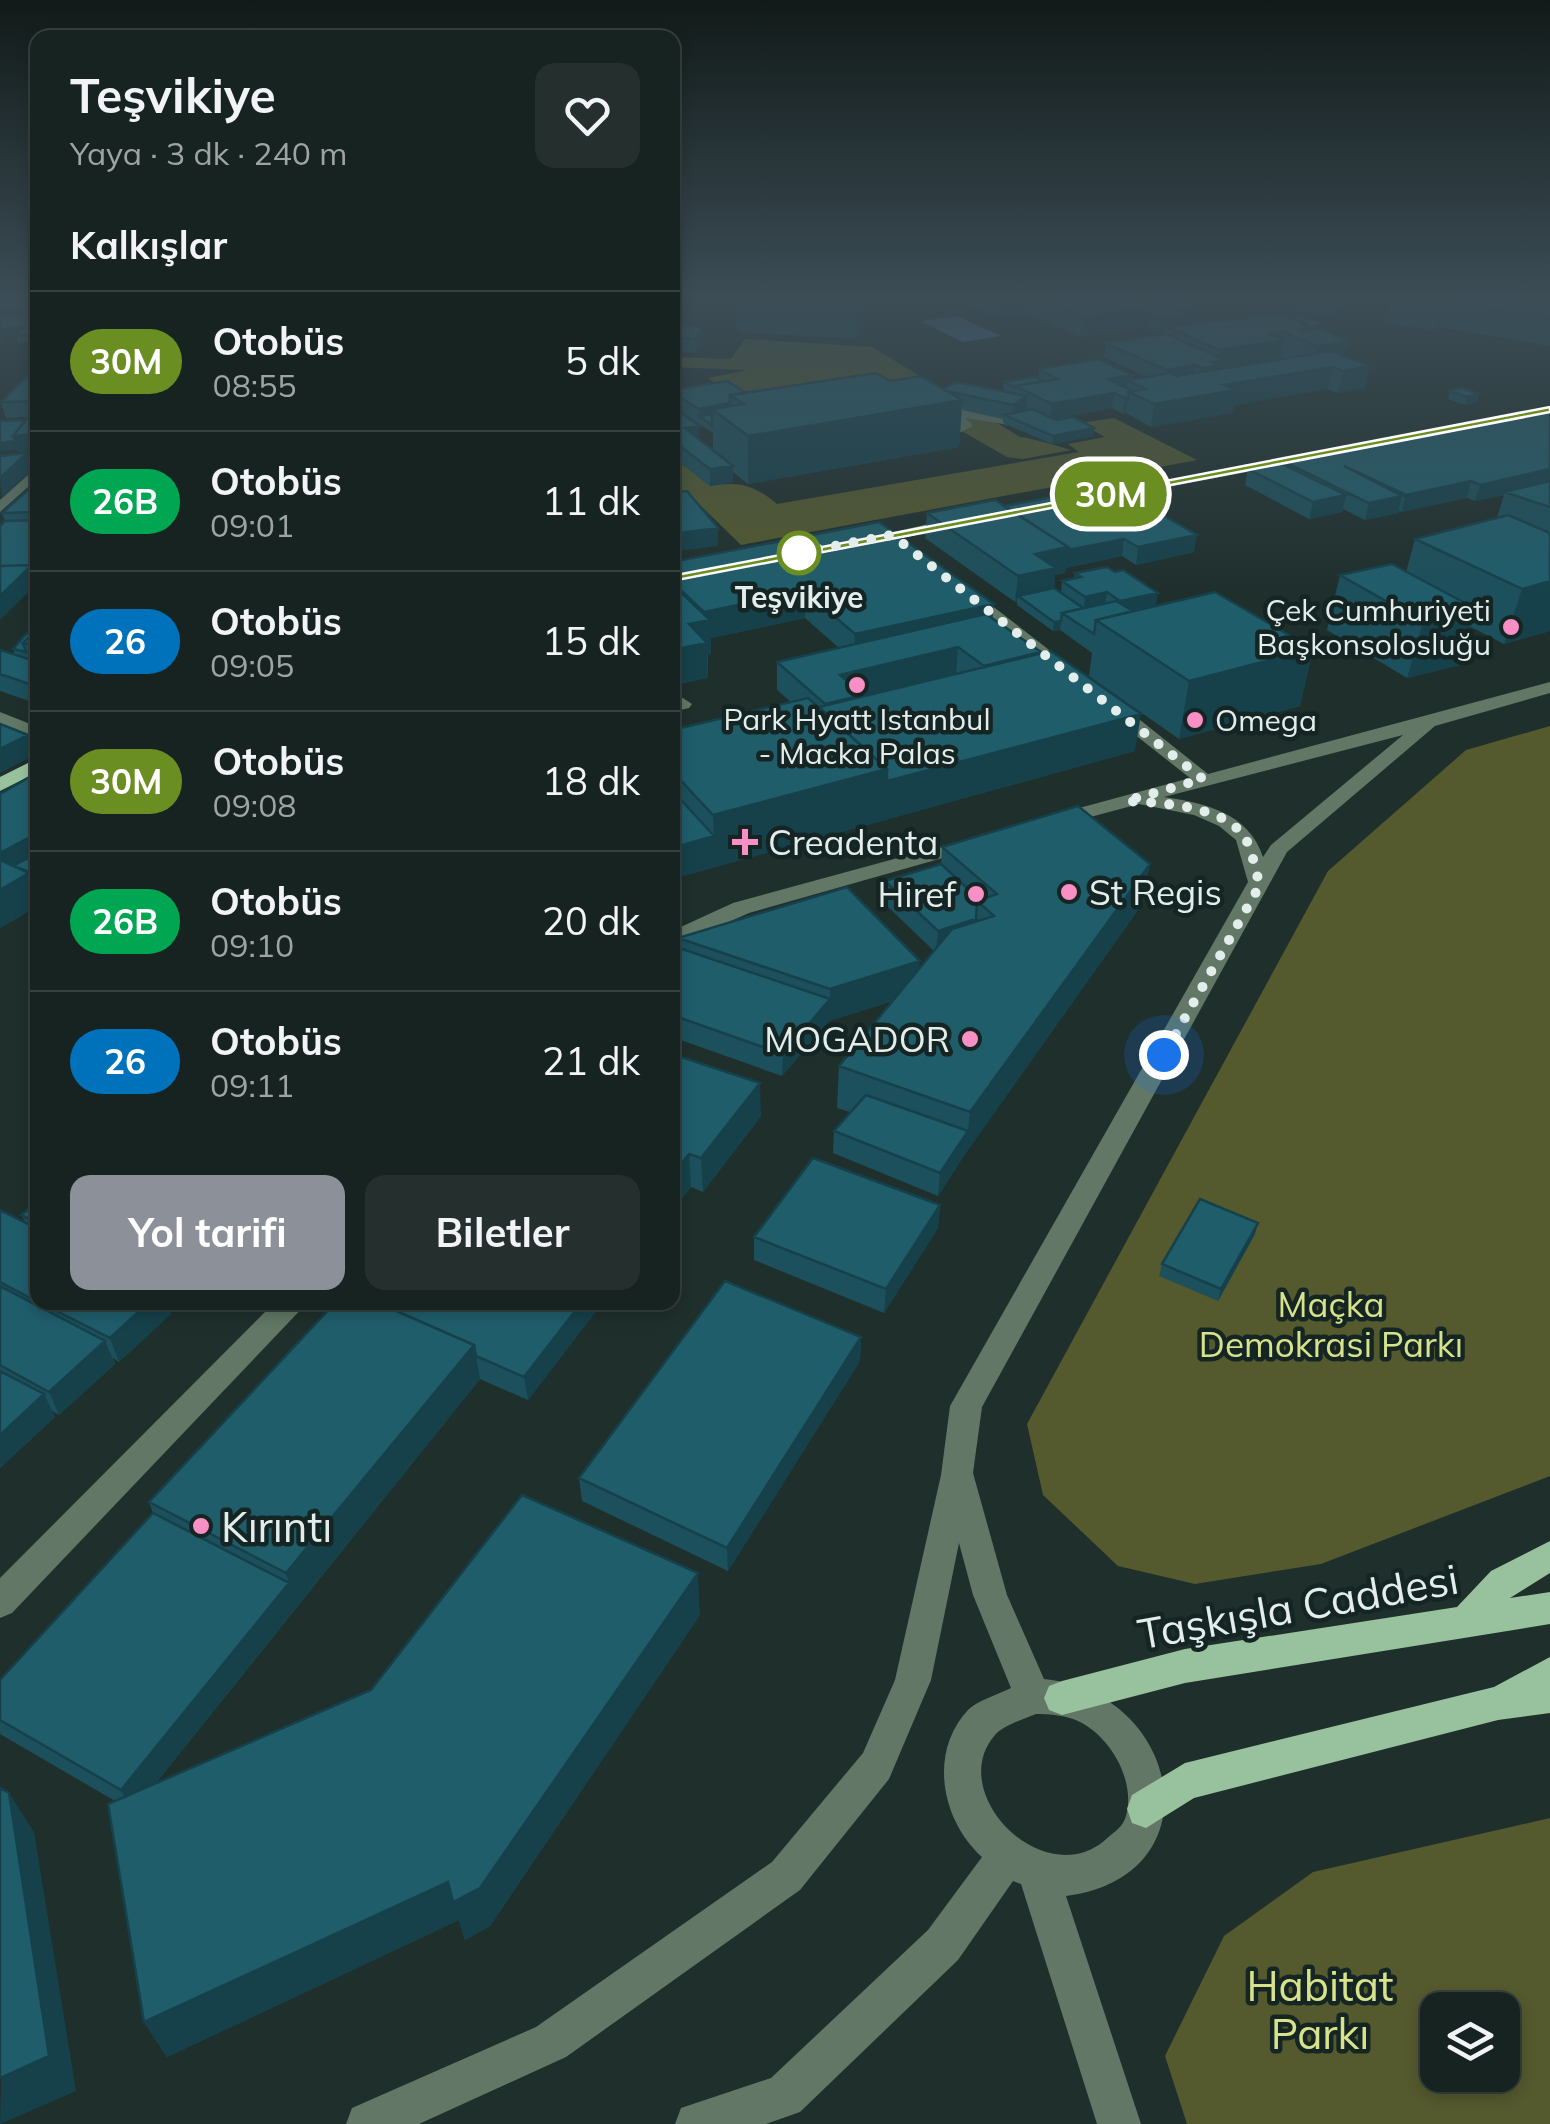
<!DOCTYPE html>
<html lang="tr">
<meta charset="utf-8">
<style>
body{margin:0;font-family:Mulish,sans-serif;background:#242f2e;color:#f1f3f6;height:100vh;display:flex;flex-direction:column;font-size:38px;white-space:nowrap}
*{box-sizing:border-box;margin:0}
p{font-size:32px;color:#9ea4a5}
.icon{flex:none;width:55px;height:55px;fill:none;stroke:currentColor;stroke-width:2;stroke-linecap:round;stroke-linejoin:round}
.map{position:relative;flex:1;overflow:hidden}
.details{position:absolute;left:30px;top:30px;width:650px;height:1280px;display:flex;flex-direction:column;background:#172321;border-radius:20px;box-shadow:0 5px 15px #0003,0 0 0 2px #36403f}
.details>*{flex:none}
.badge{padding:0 20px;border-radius:32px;font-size:35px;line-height:65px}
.tools{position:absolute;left:1420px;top:1992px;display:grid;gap:20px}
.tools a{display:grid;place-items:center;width:100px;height:100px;border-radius:20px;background:#172321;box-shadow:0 5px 15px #0003,0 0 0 2px #36403f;font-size:50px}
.you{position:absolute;width:50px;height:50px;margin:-25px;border:8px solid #fff;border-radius:50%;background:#1a73e8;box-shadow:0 0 0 15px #1a73e833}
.map>.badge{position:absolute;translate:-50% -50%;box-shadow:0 0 0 5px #fff}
h2{padding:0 40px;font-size:38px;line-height:90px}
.round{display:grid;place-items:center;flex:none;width:105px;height:105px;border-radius:20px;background:#242f2e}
.headline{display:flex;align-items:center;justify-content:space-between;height:170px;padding:0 40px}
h1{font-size:48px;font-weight:700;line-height:75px}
.cta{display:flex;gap:20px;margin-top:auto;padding:20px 40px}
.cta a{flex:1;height:115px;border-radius:20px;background:#8c9099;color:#fff;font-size:40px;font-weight:700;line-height:115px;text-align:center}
.cta a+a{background:#242f2e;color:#f1f3f6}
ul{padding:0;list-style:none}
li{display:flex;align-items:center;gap:30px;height:140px;padding:0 40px;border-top:2px solid #36403f}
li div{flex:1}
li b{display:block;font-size:38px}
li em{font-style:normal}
li .badge{min-width:110px;font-weight:700;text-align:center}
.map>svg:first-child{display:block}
.green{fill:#54592e;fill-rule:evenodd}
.water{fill:#47729c}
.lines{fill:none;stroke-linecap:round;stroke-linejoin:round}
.minor{fill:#627765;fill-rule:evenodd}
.major{fill:#98c29d;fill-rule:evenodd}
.wall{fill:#1c505c;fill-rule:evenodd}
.shaded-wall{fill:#16414b}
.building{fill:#205d6b;stroke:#16414b;stroke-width:2.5}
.line{fill:#6b8e23;stroke:#fff;stroke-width:2.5}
.walk{stroke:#e3edeb;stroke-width:10;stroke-dasharray:0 18}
.stop-dot{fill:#fff;stroke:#6b8e23;stroke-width:5}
.poi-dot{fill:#fa8fc6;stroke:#152523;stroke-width:4}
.labels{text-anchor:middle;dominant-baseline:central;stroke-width:9;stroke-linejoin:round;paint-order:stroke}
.far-stop-label{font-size:30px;font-weight:bold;fill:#e3edeb;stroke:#152523}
.far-poi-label{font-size:30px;fill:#e3edeb;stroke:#152523;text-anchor:end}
.poi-label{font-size:35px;fill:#e3edeb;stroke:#152523;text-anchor:start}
.park-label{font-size:35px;fill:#d7e28b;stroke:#152523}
.near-poi-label{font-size:42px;fill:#e3edeb;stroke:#152523;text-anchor:start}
.near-street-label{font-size:42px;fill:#e3edeb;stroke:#152523}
.near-park-label{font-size:42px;fill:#d7e28b;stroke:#152523}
</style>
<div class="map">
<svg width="1550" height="2124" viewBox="0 0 1550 2124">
<rect width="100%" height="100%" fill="#1f2f2c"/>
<path class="green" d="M745,339L872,347L1020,437C1024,436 1066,448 1071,450L1023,459L1007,457L932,414L784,429L708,378L747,370L673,367V357L731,359Z
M1114,418L1197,460L741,545L700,505L673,507L672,456L710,486C739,481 754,485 777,504L1079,452L1068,444L1105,437L1080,423Z
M1550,726V1476L1321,1564L1195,1584L1118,1566L1043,1495L1027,1424L1328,871L1466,750Z
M1550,1818V2124H1187L1165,2056L1224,1936L1313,1872ZM1438,2010H1502V2075H1438Z"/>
<path class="water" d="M957,316L1001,336L963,342L921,321Z"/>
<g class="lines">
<path class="minor" d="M961,406L967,410L1016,421L1009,425L966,418L973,426L957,434L925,417L937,414L957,425L952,418L956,407Z
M38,466V478L0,512V500Z
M961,591H973L1075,670V678H1063L961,597Z
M1550,682V693L1435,726L1287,852L982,1407L973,1473L1007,1595L1044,1679C1181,1692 1218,1876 1066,1896L1141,2124H1097L1021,1884L1013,1881L958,1960L800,2112L766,2124H675L681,2108L771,2078L928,1930L982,1857C941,1820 928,1751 969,1709C979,1700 999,1694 1011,1688L973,1595L959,1543L931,1680L889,1779L800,1890L566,2057L419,2124H346L352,2108L536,2027L772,1862L863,1753L895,1680L941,1475L950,1406L1248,882L1236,840L1219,826L1194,815L1139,804L1053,827L1046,825L1043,821L1046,817L1190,778L1106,712V704H1120L1208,774ZM1403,735L1271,845L1263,857C1249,813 1205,803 1164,797ZM1036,1714C1048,1714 1062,1715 1073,1719C1109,1732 1138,1782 1125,1819C1121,1829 1111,1834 1104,1841C1042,1892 945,1792 995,1735C1004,1725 1024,1719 1036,1714Z
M683,698L692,704L689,708L672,712V701Z
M0,712L38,727V740L0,725Z
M971,838L978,840L981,844L978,848L749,913L672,947V931L733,903Z
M275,1302H308L12,1613L0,1618V1578Z"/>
<path class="major" d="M1417,432L1424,436L1422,439L1088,502L1081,498Z
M956,518L964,523L961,526L862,546L854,541Z
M38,758V772L0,791V777Z
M1550,1541V1573L1510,1598L1550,1592V1624L1185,1683L1062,1715L1049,1710L1044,1698L1049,1686L1062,1681L1185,1649L1457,1607L1491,1571Z
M1550,1657V1713L1498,1720L1194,1798L1146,1828L1132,1823L1127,1809L1132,1795L1185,1763L1494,1687Z"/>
</g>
<path class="wall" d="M0,295H38V310L0,311Z
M738,295H865L864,323L856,339L737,332L736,298Z
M973,295H1200L1199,297L1206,300L1203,313L1200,314L1199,322L1185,323V325L1285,317L1326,324L1324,332L1345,356L1365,388L1338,393L1328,389L1234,405L1232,413L1151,427L1126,413L1123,414L1112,408L1054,419L1094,428L1093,436L1052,444L1003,423V419L962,410L959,447L748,484L733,472V482L710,486L672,456V390L746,393L890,381L943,389L1008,392L1003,390L1004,382L1038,379L1039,369L1133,379L1146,377L1104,357L1106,343L1166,334V332L1157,333L1146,327L1080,337L1028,313L996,317L972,306ZM677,409L713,433V450L699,440V426Z
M1298,295H1355L1334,316L1295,310Z
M1550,295V346L1438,327L1435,330L1384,323L1390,297H1542Z
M38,314V342L18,343L17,335L1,337L2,342L0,344V315Z
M672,325L702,340L696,353L672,352Z
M38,365V450L18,452L17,450L26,420L29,417L6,418L1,402Z
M1462,388L1477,402L1465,405L1448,399L1450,391Z
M1550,409V631L1504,644L1471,627L1460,665L1407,678L1327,630L1340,575L1406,572L1415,539L1497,518L1504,495L1475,501L1467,498L1401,512L1399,511L1398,513L1365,520L1343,509L1342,512L1309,519L1245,485L1248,469L1285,465V462Z
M38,481V583L5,521L2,513Z
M1004,506L1194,552L1136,565L1122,556L1066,568L1065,573L1055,575L1054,588L1061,593L1062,581L1074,579L1075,573L1156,606L1313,649L1300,706L1179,739L1089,676L1092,653L1060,630L1053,631L1017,605V602H1015L925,538L927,513Z
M672,562L994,604L992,618L1040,654L1135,751L672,879V730L791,702L777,690V662L839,648L805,618L711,638V654L708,655V678Z
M38,628V704L0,691V650L15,655L13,649Z
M38,783V906L0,928Z
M942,847L1143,903L965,1154L938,1196L833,1153L834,1131L850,1112L837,1108L839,1066L893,1001L829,1021L782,1076L672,1037V954L679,948L678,938L919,969L934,951L884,903L885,881L941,864Z
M672,1054L761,1116L703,1192L691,1187L672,1211Z
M38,1202V1302H167L171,1314L119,1362L113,1358L115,1364L59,1415L52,1411L55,1417L0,1468V1210L25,1222L21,1215Z
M940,1205L938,1228L884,1313L754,1260V1237Z
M1255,1234L1218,1301L1159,1276L1162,1264Z
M336,1302H603L528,1400L480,1379L155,1784L700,1615L490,1926L465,1940L459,1920L167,2057L144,2022L115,1801L0,1734V1680L153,1513L149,1502Z
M861,1337L860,1361L728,1571L582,1501L579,1478Z"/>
<path class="shaded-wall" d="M862,295H865L864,323L856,339L857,304Z
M1013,295H1030L1028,313L996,317L997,297Z
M1136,295H1200L1199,301L1206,300L1203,313L1200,314L1199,322L1185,323V329L1167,327L1166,332L1157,333L1160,319L1176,310L1152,312L1150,326L1080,337L1083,317L1130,296Z
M1339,295H1355L1334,316L1338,296Z
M1444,302L1438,327L1435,330L1442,305Z
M1301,324H1326L1324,332L1298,338Z
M25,326L27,334L1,337L2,342L0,344V330Z
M702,326V340L696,353L695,339Z
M1283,332L1282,340H1284L1280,361L1200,383L1202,368L1212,362L1218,361L1219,350L1270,334Z
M1348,341L1344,362L1313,367L1317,346Z
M1194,365L1192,380L1163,385L1166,370Z
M1370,366L1365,388L1338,393L1343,371Z
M1333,367L1328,389L1234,405L1232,413L1151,427L1154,404L1224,385Z
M1133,375L1132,382L1127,380L1126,391L1108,379Z
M1114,393L1112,408L1050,420L1052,404Z
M1479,394L1477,402L1465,405L1467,397Z
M1027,396L1026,412L1012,418L1013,405Z
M1125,398H1128L1126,413L1123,414Z
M962,400L959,447L748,484V436Z
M730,403L731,419L712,409V422L699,416L700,424L699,409Z
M699,426L700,442L685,428Z
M1094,428L1093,436L1052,444L1053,436Z
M38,434V450L18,452L17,450L0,451V443L13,436Z
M27,453L32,470L2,498L0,478Z
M733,466V482L710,486V469Z
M1550,469V484L1504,492V495L1475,501L1480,485Z
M1471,481L1467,498L1401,512L1406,495Z
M1346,495L1342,512L1309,519L1313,502Z
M1402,496L1398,513L1365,520L1369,503Z
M718,528V546L672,552V534Z
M1197,535L1194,552L1136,565L1138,547Z
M1124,539L1122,556L1066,568L1065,573L1055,575L1053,594L1018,596L1017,602H1015L1018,576L1035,554Z
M32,565L38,583L0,620V596Z
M1550,581V631L1504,644L1522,589Z
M805,591V618L711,638V654L707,655L708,678L672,686V650L689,624L704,612Z
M1107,592L1104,611L1083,615L1085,597Z
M1158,593L1155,611L1117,619L1120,601Z
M994,604L991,631L854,661L855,634Z
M1476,609L1460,665L1407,678L1423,622Z
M1061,621L1060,630L1053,631L1054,622Z
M958,647L956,675L825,725V704L840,675Z
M1313,649L1300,706L1179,739L1189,681Z
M1141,714L1135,751L672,879V848L714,836L713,815L887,769Z
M28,735L35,755L0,773V749Z
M32,836L38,853L0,874V853Z
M1150,864L1143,903L965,1154L938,1196L940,1173L968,1131L970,1112Z
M29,873L38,896V906L0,928V890Z
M976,919L974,940L936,952L938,931Z
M920,961L917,993L829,1021L782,1076L783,1054L830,999V989Z
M760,1083L761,1116L703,1192L701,1158Z
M689,1154L691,1187L672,1211V1175Z
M940,1205L938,1228L884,1313L886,1289Z
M1258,1223L1255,1234L1218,1301L1221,1289Z
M149,1302H167L171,1314L119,1362L110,1338Z
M582,1302H603L528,1400L524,1377Z
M861,1337L860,1361L728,1571L727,1548Z
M105,1341L115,1364L59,1415L49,1392Z
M474,1345L480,1379L133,1811L121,1790L289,1583L286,1573Z
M44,1394L55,1417L0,1468V1435Z
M698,1573L700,1615L490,1926L465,1940L459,1920L167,2057L144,2022L448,1882Z
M9,1793L34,1832L76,2091L0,2124Z"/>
<path class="building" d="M0,295H38V297H0Z
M738,295H862L857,304L736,298Z
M1035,295H1136L1130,296L1153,306L1083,317Z
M1175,295H1194L1206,300L1188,303L1201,308L1176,310L1187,314L1160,319L1152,315L1153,306L1141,300Z
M1392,295H1530L1542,297L1544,295H1550V318L1444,302L1442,305L1390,297Z
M38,314V335H16L25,326L0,330V315Z
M1274,314L1306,323L1301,324L1309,328L1299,329L1305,332L1319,329L1348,341L1317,346L1283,332L1270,334L1284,340L1219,350L1167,327Z
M1285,315L1303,316L1326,324L1308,327L1305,326L1306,323L1286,317Z
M672,325L702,326L695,339L672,338Z
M1166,334L1226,360L1212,362L1220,366L1202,368L1194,365L1166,370L1106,343Z
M1332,351L1370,366L1343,371L1333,367L1224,385L1236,390L1154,404L1129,392L1146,389L1127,380L1170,373L1176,376Z
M1098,359L1133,375L1108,379L1132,391L1129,392L1128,398H1125L1114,393L1052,404L1016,386L1058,379L1039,369Z
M38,365V401L1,402Z
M876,373L890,381L921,376L962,400L748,436L712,409L744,404L730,395Z
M1035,377L1043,381L1016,386L1015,388L1004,382Z
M727,381L746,393L730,395V403L699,409L672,392V390Z
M956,382L1027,396L1013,405L947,391L943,389Z
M1462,388L1479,394L1467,397L1450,391Z
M672,406L699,426L685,428L733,466L710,469L672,440Z
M1033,409L1056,420L1073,417L1094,428L1053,436L1004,415Z
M1550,409V469L1480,485L1471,481L1406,495L1344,466L1402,496L1369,503L1285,462Z
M32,412H38V434L13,436Z
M712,414V425L699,416Z
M26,420L13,436L15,441L0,443V421Z
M27,453L0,478V456Z
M1280,463L1346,495L1313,502L1248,469Z
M38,481V512L2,513Z
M1550,481V507L1504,492Z
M1113,486L1197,535L1138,547L1124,539L1068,550V547L1004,506Z
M687,491L718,528L672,534V493Z
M995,500L1068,547L1035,554L1056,568L1018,576L927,513Z
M1508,515L1550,533V581L1522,589L1415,539Z
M38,520V573H35L32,565L0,566V526L5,521Z
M879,522L994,604L855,634L805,591L704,612L672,582V562Z
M1392,564L1476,609L1423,622L1340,575Z
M32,565L0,596V566Z
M1107,567L1115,572L1123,570L1158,593L1120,601L1107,592L1085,597L1062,581L1081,577L1075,573Z
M672,584L710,620L689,624L707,643L672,650Z
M1054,588L1083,608L1062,613L1061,621L1054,622L1018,596Z
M1215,592L1313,649L1189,681L1096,620Z
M1116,601L1133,611L1096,620L1094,634L1062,613Z
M986,614L1041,652L984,666L958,647L840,675L863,695L825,704L777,662Z
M38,628V646L23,643Z
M34,632L23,643L26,652L13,649L27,633Z
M0,650L38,662V687L0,674Z
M1051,651L1141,714L887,781V769L819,707Z
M808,698L887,769L713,815L672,771V730Z
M0,724L28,735L0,749Z
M28,778L38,783V838L32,836L0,853V794Z
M672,790L714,836L672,848Z
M1078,806L1150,864L970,1112L839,1066L952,929L994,916L977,901L997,894L942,847Z
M38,853V875L13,866Z
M0,860L29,873L0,890Z
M941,864L980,900L977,901L976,919L938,931L885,881Z
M847,887L920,961L830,989L678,938Z
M679,948L830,999L783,1054L672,1015V954Z
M672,1054L760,1083L701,1158L689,1154L672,1175Z
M866,1095L968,1131L940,1173L834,1131Z
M813,1158L940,1205L886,1289L754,1237Z
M1200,1199L1258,1223L1221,1289L1162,1264Z
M38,1202V1223L21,1215Z
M0,1210L38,1229V1302L0,1282Z
M725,1281L861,1337L727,1548L579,1478Z
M0,1286L105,1341L49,1392L0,1365Z
M39,1302H149L110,1338Z
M336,1302H376L474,1345L286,1573L149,1502Z
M376,1302H582L524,1377L476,1356L474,1345Z
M0,1371L44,1394L0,1435Z
M522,1495L698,1573L480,1888L453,1902L448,1882L144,2022L108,1804L371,1690Z
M153,1513L289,1583L121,1790L0,1720V1680Z
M0,1788L9,1793L49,2056L0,2078Z"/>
<linearGradient id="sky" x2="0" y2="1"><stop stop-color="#111a18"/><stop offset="0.5" stop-color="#3c4d56"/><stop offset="1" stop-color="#3c4d56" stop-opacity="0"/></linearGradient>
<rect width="1550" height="593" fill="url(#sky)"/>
<path class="line" d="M1550,407V412L672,581L666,577Z"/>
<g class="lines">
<path class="walk" d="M799,553L782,556L892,535L1203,779L1126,801C1160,803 1225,805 1245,838C1253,851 1255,871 1260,885L1164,1055"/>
</g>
<circle class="stop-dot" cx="799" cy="553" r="20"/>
<g class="poi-dot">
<circle cx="1511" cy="627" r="10"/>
<circle cx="857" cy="685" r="10"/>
<circle cx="1195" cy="720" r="10"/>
<path d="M740 827h10v10h10v10h-10v10h-10v-10h-10v-10h10z"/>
<circle cx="1069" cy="892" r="10"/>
<circle cx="976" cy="894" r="10"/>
<circle cx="970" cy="1039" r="10"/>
<circle cx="201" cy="1526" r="10"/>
</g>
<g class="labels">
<g class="far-stop-label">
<text x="799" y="597">Teşvikiye</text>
</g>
<g class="far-poi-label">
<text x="1491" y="610">Çek Cumhuriyeti<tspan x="1491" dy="34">Başkonsolosluğu</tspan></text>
<text x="857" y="719" text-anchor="middle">Park Hyatt Istanbul<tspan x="857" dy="34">- Macka Palas</tspan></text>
<text x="1215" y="720" text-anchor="start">Omega</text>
</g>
<g class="poi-label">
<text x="768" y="842">Creadenta</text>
<text x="1089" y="892">St Regis</text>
<text x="956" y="894" text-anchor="end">Hiref</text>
<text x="950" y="1039" text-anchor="end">MOGADOR</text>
</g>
<g class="park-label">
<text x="1331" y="1304">Maçka<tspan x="1331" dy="40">Demokrasi Parkı</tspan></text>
</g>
<g class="near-poi-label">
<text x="221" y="1526">Kırıntı</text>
</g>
<g class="near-street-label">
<text transform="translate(1298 1606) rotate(-10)">Taşkışla Caddesi</text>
</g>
<g class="near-park-label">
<text x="1320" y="1985">Habitat<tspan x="1320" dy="48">Parkı</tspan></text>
</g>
</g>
</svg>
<div class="tools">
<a><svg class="icon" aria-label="layers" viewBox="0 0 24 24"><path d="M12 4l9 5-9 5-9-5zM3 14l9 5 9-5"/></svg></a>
</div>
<div class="you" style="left:1164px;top:1055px"></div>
<b class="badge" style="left:1111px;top:494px;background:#6b8e23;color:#fff">30M</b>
<section class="details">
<div class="headline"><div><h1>Teşvikiye</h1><p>Yaya · 3 dk · 240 m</p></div><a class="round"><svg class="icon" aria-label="heart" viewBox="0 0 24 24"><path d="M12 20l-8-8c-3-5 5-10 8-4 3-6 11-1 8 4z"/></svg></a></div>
<h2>Kalkışlar</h2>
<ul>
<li><span class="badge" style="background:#6b8e23;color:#fff">30M</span><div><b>Otobüs</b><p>08:55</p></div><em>5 dk</em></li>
<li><span class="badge" style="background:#00a651;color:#fff">26B</span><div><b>Otobüs</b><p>09:01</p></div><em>11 dk</em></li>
<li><span class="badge" style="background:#0072bc;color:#fff">26</span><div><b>Otobüs</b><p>09:05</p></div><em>15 dk</em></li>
<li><span class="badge" style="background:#6b8e23;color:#fff">30M</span><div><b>Otobüs</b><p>09:08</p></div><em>18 dk</em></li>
<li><span class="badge" style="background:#00a651;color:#fff">26B</span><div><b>Otobüs</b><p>09:10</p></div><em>20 dk</em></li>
<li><span class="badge" style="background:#0072bc;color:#fff">26</span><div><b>Otobüs</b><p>09:11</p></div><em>21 dk</em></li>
</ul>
<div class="cta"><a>Yol tarifi</a><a>Biletler</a></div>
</section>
</div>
